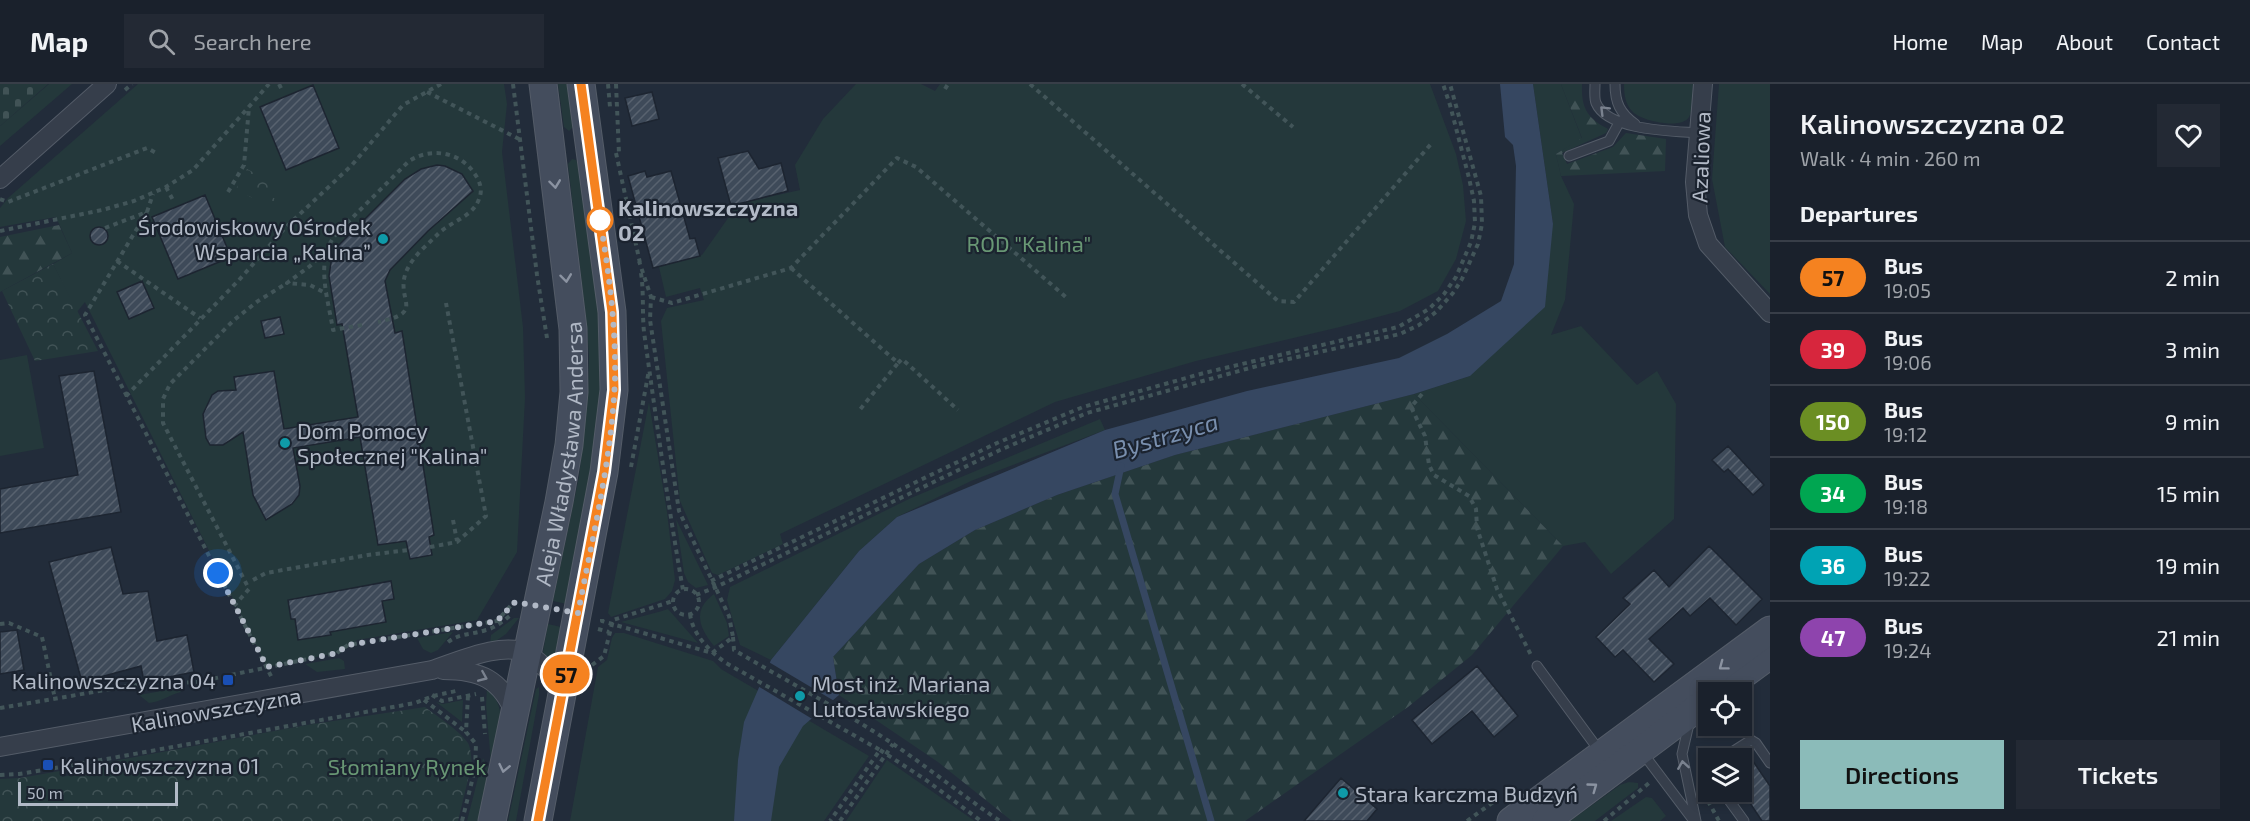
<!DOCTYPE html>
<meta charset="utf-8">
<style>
body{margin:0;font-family:"Exo 2",sans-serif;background:#232934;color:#f1f3f6;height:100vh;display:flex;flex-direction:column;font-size:22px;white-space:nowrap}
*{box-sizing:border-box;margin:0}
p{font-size:20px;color:#9fa3a9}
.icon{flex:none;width:33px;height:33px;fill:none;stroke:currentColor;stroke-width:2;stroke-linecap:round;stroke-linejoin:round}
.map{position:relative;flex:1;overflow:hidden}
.side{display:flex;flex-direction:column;background:#1a212c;width:480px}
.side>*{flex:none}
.badge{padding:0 12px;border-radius:20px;font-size:21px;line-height:39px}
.fabs{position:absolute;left:1698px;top:598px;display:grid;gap:12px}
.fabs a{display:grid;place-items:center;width:54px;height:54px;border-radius:0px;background:#1a212c;box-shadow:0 3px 9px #0003,0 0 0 2px #383e48;font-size:30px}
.scale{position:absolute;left:18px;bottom:15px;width:160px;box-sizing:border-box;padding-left:6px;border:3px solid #b1b9c6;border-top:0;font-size:16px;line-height:21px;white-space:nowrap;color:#b1b9c6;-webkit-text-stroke:4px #1b232f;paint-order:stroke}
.you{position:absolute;width:30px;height:30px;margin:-15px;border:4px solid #fff;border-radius:50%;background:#1a73e8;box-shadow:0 0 0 9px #1a73e833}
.map>.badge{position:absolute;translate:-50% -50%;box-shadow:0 0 0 3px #fff}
h2{padding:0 30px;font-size:22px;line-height:54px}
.round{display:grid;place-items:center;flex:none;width:63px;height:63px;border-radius:0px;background:#232934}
.summary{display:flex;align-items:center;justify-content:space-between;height:102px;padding:0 30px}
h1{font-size:28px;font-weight:600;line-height:45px}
.primary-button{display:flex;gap:12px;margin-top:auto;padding:12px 30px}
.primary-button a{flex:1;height:69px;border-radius:0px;background:#8bbbb9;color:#111;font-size:24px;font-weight:600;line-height:69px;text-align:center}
.primary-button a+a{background:#232934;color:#f1f3f6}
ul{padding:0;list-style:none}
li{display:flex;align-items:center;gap:18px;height:72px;padding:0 30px;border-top:2px solid #383e48}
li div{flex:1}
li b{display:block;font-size:22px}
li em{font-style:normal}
li .badge{min-width:66px;font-weight:700;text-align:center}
header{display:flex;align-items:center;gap:36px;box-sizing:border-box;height:84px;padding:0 30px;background:#1a212c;border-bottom:2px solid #383e48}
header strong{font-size:28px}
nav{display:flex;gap:33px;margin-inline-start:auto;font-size:21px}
.search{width:420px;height:54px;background:#232934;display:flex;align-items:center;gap:15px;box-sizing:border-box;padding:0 21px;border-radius:0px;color:#9fa3a9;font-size:22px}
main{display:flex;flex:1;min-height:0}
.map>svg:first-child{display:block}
.green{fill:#24383b}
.forest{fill:url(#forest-firs)}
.cemetery{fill:url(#cemetery-stones)}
.park{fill:url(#park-crowns)}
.water{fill:#364761}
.pier{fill:#222c3a}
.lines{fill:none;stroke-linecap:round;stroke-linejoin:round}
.stream{stroke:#364761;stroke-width:7}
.building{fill:url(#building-hatch);stroke:#1d2531;stroke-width:1.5}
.lane-casing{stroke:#545c68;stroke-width:11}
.street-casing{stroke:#545c68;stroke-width:20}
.secondary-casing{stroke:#545c68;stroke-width:29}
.path{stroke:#425559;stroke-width:4;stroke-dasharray:4.5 4.5;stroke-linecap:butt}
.lane{stroke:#363e4b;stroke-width:9}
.street{stroke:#363e4b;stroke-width:18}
.secondary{stroke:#444d5d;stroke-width:27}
.oneway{stroke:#7a828f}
.oneway2{stroke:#8b93a1}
.line-casing{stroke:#fff;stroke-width:14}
.line{stroke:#f58220;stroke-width:9}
.walk{stroke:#b1b9c6;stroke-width:6;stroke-dasharray:0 10.8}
.stop-dot{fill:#fff;stroke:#f58220;stroke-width:3}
.culture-dot{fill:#0f9aa8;stroke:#1b232f;stroke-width:2}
.transit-dot{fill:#1a4fb4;stroke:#1b232f;stroke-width:2}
.labels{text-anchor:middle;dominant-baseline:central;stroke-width:4.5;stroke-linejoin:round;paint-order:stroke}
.street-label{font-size:22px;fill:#b1b9c6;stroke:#1b232f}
.stop-label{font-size:22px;font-weight:bold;fill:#b1b9c6;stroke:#1b232f;text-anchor:start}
.poi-label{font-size:22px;fill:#b1b9c6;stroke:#1b232f;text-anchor:start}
.park-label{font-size:22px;fill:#689774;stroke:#1b232f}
.water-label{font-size:24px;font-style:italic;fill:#798fae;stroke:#1b232f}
</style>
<header>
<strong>Map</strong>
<div class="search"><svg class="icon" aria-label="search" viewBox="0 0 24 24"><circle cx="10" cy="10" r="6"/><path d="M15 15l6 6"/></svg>Search here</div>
<nav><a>Home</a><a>Map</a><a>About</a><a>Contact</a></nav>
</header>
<main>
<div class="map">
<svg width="1770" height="737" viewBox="0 0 1770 737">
<defs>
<pattern id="forest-firs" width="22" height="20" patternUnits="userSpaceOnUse" patternTransform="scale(1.5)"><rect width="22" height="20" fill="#24383b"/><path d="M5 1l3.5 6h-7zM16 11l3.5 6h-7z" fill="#415356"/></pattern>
<pattern id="cemetery-stones" width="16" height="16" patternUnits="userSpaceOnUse" patternTransform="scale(1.5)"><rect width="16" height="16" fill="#24383b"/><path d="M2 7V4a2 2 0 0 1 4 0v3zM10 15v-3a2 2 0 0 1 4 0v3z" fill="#415356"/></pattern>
<pattern id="park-crowns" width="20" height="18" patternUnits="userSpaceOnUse" patternTransform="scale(1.5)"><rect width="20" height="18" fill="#24383b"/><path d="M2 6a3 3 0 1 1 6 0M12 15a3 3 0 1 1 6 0" fill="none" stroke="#415356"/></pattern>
<pattern id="building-hatch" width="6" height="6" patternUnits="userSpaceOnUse" patternTransform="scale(1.5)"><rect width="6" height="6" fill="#3e4a59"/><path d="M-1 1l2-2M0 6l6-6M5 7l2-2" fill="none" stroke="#58626f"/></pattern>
</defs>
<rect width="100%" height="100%" fill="#222c3a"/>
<path class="green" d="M49,0H72L0,62V42Z
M138,0H504L507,20L502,68L523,243L525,314L517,468L477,536L357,556L337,569L267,583L85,218L77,228L53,180L72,169L56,133L0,143V124L8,114Z
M558,0H567L573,43L569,47L564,43Z
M856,0H921L935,7L940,0H1430L1456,70L1463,101L1466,137L1456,175L1438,207L1400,227L1340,243L1196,277L1055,318L780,450L783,460L718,491L712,489L680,417L661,237L667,224L704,216L700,204L666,213L659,183L702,171L738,120L800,106L795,81L823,35Z
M1533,0H1561L1582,55L1556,70L1561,92L1574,120L1565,216L1551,251L1581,242L1637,301L1657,287L1676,320L1674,435L1611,490L1585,458L1563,462L1414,310L1470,292L1553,140Z
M1624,0H1693C1692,9 1694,25 1689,33C1682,46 1640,37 1632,27C1625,20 1624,9 1624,0Z
M1719,0H1770V210L1725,163L1712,95Z
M572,75L576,76L579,83C588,150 603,218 603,286C604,361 581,446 567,520L553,517L579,393L588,308L589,272L587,243L568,80Z
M27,271L44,364L0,372V276Z
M649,318L667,428L675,496L672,507L665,515L611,533L608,529Z
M1100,335L1105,346L971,397L897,433L859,467L771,576L740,561L727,516L730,503L911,414Z
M676,435L708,501L696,504L688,498L684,489Z
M714,510L727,539L729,552L714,562C699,544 692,526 714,510Z
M668,525L698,559L621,538L662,527Z
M514,534H519L506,550L490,561L491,551Z
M548,540L561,543L552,583L543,568Z
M453,548L438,566L431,569L423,565L417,554Z
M615,549H624L713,577L721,585L869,672L824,737H570L598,583L607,576L612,554Z
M339,574L344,577L345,585L317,588L305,580Z
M539,603V611L516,737H508L536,605Z
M178,604L181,608C169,611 161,618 149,619L139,611Z
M487,604C511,628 497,649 491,679L486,621Z
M463,616L462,638L436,618L443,620Z
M483,674L491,689L480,737H467Z
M887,676L969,733L975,737H846Z
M1629,698L1638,699V704L1595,737H1570L1620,701Z
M1646,713L1652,714L1666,732L1660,737H1611Z"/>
<path class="forest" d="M1561,0H1582C1581,24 1587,34 1608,45L1606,49L1562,69L1567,80L1613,63L1626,49L1666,55L1665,87L1561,92L1556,70L1582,54Z
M59,141L72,169L0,208V153Z
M1414,310L1563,462L1472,571L1408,623L1245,737H1012L938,678L839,611L833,573L919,480L975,446L1057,411L1175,371Z"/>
<path class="cemetery" d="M0,0H48L0,42Z"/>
<path class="park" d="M247,85L273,99L267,110L277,116L272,125L236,105Z
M53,180L98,267L35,277L2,207Z
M425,623C437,632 460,647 468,659C471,665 471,673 472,679L458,737H0V695L20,694L60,687L62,693L76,690V684L307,641Z"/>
<path class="water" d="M1500,0H1533L1553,140L1545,223L1470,292L1414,310L1175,371L1057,411L975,446L919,480L833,573L839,611L803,642L779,683L771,737H734L738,676L744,638L771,576L859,467L897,433L1105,346L1247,307L1399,274L1447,250L1501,217L1514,180L1516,82L1513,61L1505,53Z"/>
<path class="pier" d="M767,577L836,618L814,636L756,601Z"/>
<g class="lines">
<path class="stream" d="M1121,382L1115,410L1211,737"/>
</g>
<path class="building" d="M313,1L339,64L286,86L260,23Z
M652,8L659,35L632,42L625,14Z
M748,67L759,85L781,79L788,107L731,122L718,74Z
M437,81L445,82L462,90L473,107L428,147L390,186L385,197L395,249L402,247L434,451L429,453L432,471L410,475L406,457L378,461L360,353L293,364L300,402L299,411L292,420L266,436L253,411L243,348L223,361H210L206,354L203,330L212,311L218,307L236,306L234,293L274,287L284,345L358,333L342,240L337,241L329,192L332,172L338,162L405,95L421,85Z
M645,87L647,93L671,87L690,155L695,154L700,172L653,184L628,92Z
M205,111L231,173L178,195L152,133Z
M90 152a9 9 0 1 1 18 0a9 9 0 1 1-18 0Z
M142,197L154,224L129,235L117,208Z
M280,233L284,250L265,254L261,237Z
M94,287L121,428L0,449V405L78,391L59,292Z
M1728,362L1764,401L1753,411L1728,385L1724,388L1712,376Z
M1709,462L1762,515L1736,541L1710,514L1690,532L1683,524L1649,555L1674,580L1654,598L1623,566L1615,573L1596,553L1630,520L1623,514L1654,486L1669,503Z
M111,463L123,510L148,507L157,557L187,551L194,588L144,598L141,582L82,598L49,478Z
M391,497L394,515L382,517L386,538L330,548L331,551L298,556L295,535H291L288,516Z
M17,546L24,586L0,590V548Z
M1477,582L1518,632L1494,653L1472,627L1432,660L1412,636Z
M1746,667L1770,702V737H1762L1742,707V670Z
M1341,694L1377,725L1367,737H1304Z"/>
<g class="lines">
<defs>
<path id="lane" d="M1595,0C1595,6 1594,14 1596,19C1608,47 1673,47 1699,49
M1615,0C1615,19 1620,29 1635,40
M1569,72L1609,57L1620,37
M1537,582L1601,669
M1689,640L1682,670L1696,737
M1642,668L1694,737
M1721,675L1751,656L1756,659L1770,679
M1723,708L1744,737"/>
<path id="street" d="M1703,0L1695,98L1698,131L1708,160L1770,229
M0,95L107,0
M443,586C480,586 501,595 515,630
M0,663L432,586C457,578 504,556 528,570C541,578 553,592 564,602"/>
<g id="secondary">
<path d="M1718,609L1770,571"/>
<path id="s1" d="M492,737L559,418L569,361L574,308L573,245L543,0"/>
<path d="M538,737L604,388L614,306L612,228L581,0"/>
<path d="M1511,737L1770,546"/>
<path d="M1546,737L1708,616"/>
</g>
</defs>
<use href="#lane" class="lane-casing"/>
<use href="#street" class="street-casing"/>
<use href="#secondary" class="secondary-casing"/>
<path class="path" d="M279,0L283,8
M513,0L537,191L547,254
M608,0L610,23
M616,0L619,70
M1030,0L1278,217L1294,218L1431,60
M1242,0L1293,43
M945,5L948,0
M125,6L132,0
M427,8L519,55
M616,69L640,179
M166,103L174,118
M228,108L244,81L249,23
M0,115L8,118L147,64L158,70
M147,128L85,231L273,596
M105,144L147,128L153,110
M0,147L102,126L134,117L166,103L193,86L269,0
M324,168L310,182L287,199L310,201L327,210
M117,177L200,234
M791,184L898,279L858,328
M641,189C644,209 642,228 644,248C656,334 668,421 683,506
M651,213L672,219L791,184L897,74L916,83L1067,214
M362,241L333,246C328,214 314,175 337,149L409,77C431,63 460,68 474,89C480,97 483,106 479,115C473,133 451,137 438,150C427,161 412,173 406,188C395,217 427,228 378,238
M898,279L902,275L958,326
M1422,310L1411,323L1425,352L1429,381L1434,391L1469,412L1476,425L1477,444L1497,505L1531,571
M126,312L239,196L285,144L352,81L403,21L441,0
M631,383L649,286
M453,436L457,457
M430,463L457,458L486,432L446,219
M253,496L266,489L368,471L408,466
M711,497L997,359L1083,323L1204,289L1398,243L1429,225L1444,210L1456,193L1471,158L1475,139L1474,117L1469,94L1450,21L1443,0
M673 518a13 13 0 1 1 26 0a13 13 0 1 1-26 0Z
M696,511L714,504L1000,366L1087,329L1257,282L1400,250L1419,241L1436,228L1453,209L1462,195L1478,160L1482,140L1481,112L1450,0
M234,522L249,505L163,339V315L170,300L234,236L258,217L287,199
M690,530C693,551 709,567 726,579L880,666L830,737
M602,535V537L712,569L733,553L729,532L679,427L650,236L651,213L639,177
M0,540L9,539L42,553L55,615
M598,545L609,548
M733,553L734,566C780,593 827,618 873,647C917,674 957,708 1000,737
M448,558C460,549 471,551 486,546C495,544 503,537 511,531
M592,581L604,572L613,536L673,517
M432,611L442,617L476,610
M482,613L485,650
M424,616L466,648
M0,624L135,601L197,598L337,569L348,561L497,537L513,519
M880,666L926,696L981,737
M0,691L19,690L90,678L415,619L433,612L456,607
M1708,717L1719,737
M462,737L475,685L476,660L466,648L468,611
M840,737L893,660
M1467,737L1496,716
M1604,737L1649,699"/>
<use href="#lane" class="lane"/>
<use href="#street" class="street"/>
<use href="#secondary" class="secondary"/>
</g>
<defs><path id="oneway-chevron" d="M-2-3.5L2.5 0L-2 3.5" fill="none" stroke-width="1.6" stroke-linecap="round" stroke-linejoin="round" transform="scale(1.5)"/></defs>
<g class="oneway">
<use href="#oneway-chevron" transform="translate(1604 26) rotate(-135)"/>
<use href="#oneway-chevron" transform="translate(483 593) rotate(23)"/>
<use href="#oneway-chevron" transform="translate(1683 681) rotate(-99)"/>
</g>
<g class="oneway2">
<use href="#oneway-chevron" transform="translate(555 100) rotate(83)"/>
<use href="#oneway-chevron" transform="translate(566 194) rotate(83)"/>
<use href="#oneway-chevron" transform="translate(1723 582) rotate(143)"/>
<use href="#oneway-chevron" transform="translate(504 684) rotate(102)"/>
<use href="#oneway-chevron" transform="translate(1593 703) rotate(-36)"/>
</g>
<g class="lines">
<defs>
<path id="line" d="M538,737L604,388L614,306L612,228L581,0"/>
</defs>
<use href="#line" class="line-casing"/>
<use href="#line" class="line"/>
<path class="walk" d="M218,489L267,583L337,569L348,561L497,537L515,518L578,529C593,452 612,373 615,295C616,242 609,188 600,136"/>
</g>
<circle class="stop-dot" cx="600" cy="136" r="12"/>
<g class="culture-dot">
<circle cx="383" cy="155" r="6"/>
<circle cx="285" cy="359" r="6"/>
<circle cx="800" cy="612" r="6"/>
<circle cx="1343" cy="709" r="6"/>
</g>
<g class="transit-dot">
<rect x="222" y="590" width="12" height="12" rx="3"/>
<rect x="42" y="675" width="12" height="12" rx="3"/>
</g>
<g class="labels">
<g class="street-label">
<text transform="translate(1700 73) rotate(-88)">Azaliowa</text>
<text stroke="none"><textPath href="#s1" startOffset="374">Aleja Władysława Andersa</textPath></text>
<text transform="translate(216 625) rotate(-10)">Kalinowszczyzna</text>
</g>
<g class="stop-label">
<text x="618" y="123">Kalinowszczyzna<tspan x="618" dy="25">02</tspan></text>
</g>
<g class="poi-label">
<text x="371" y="142" text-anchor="end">Środowiskowy Ośrodek<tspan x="371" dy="25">Wsparcia „Kalina”</tspan></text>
<text x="297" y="346">Dom Pomocy<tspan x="297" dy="25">Społecznej "Kalina"</tspan></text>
<text x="216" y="596" text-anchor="end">Kalinowszczyzna 04</text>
<text x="812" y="599">Most inż. Mariana<tspan x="812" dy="25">Lutosławskiego</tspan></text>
<text x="60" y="681">Kalinowszczyzna 01</text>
<text x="1355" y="709">Stara karczma Budzyń</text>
</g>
<g class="park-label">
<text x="1029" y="159">ROD "Kalina"</text>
<text x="407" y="682">Słomiany Rynek</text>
</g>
<g class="water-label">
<text transform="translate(1165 351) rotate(-16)">Bystrzyca</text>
</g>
</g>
</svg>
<div class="fabs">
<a><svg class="icon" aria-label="locate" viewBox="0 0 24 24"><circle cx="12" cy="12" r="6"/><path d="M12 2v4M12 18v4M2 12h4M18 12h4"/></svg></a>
<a><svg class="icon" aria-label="layers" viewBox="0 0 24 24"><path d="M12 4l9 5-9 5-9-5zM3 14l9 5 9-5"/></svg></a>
</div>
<div class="scale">50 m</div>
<div class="you" style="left:218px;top:489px"></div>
<b class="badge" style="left:566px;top:590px;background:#f58220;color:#111">57</b>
</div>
<section class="side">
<div class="summary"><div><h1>Kalinowszczyzna 02</h1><p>Walk · 4 min · 260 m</p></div><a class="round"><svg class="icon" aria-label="heart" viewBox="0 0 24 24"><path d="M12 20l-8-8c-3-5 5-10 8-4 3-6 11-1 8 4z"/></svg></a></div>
<h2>Departures</h2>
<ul>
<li><span class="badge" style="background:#f58220;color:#111">57</span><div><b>Bus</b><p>19:05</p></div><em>2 min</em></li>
<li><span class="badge" style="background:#d7263d;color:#fff">39</span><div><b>Bus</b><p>19:06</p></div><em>3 min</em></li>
<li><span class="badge" style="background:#6b8e23;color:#fff">150</span><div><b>Bus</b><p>19:12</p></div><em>9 min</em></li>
<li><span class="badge" style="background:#00a651;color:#fff">34</span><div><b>Bus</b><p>19:18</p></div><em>15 min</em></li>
<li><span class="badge" style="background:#00a3b4;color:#fff">36</span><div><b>Bus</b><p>19:22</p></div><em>19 min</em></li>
<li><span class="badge" style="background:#8e44ad;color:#fff">47</span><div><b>Bus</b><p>19:24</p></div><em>21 min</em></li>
</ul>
<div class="primary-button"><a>Directions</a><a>Tickets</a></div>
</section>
</main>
